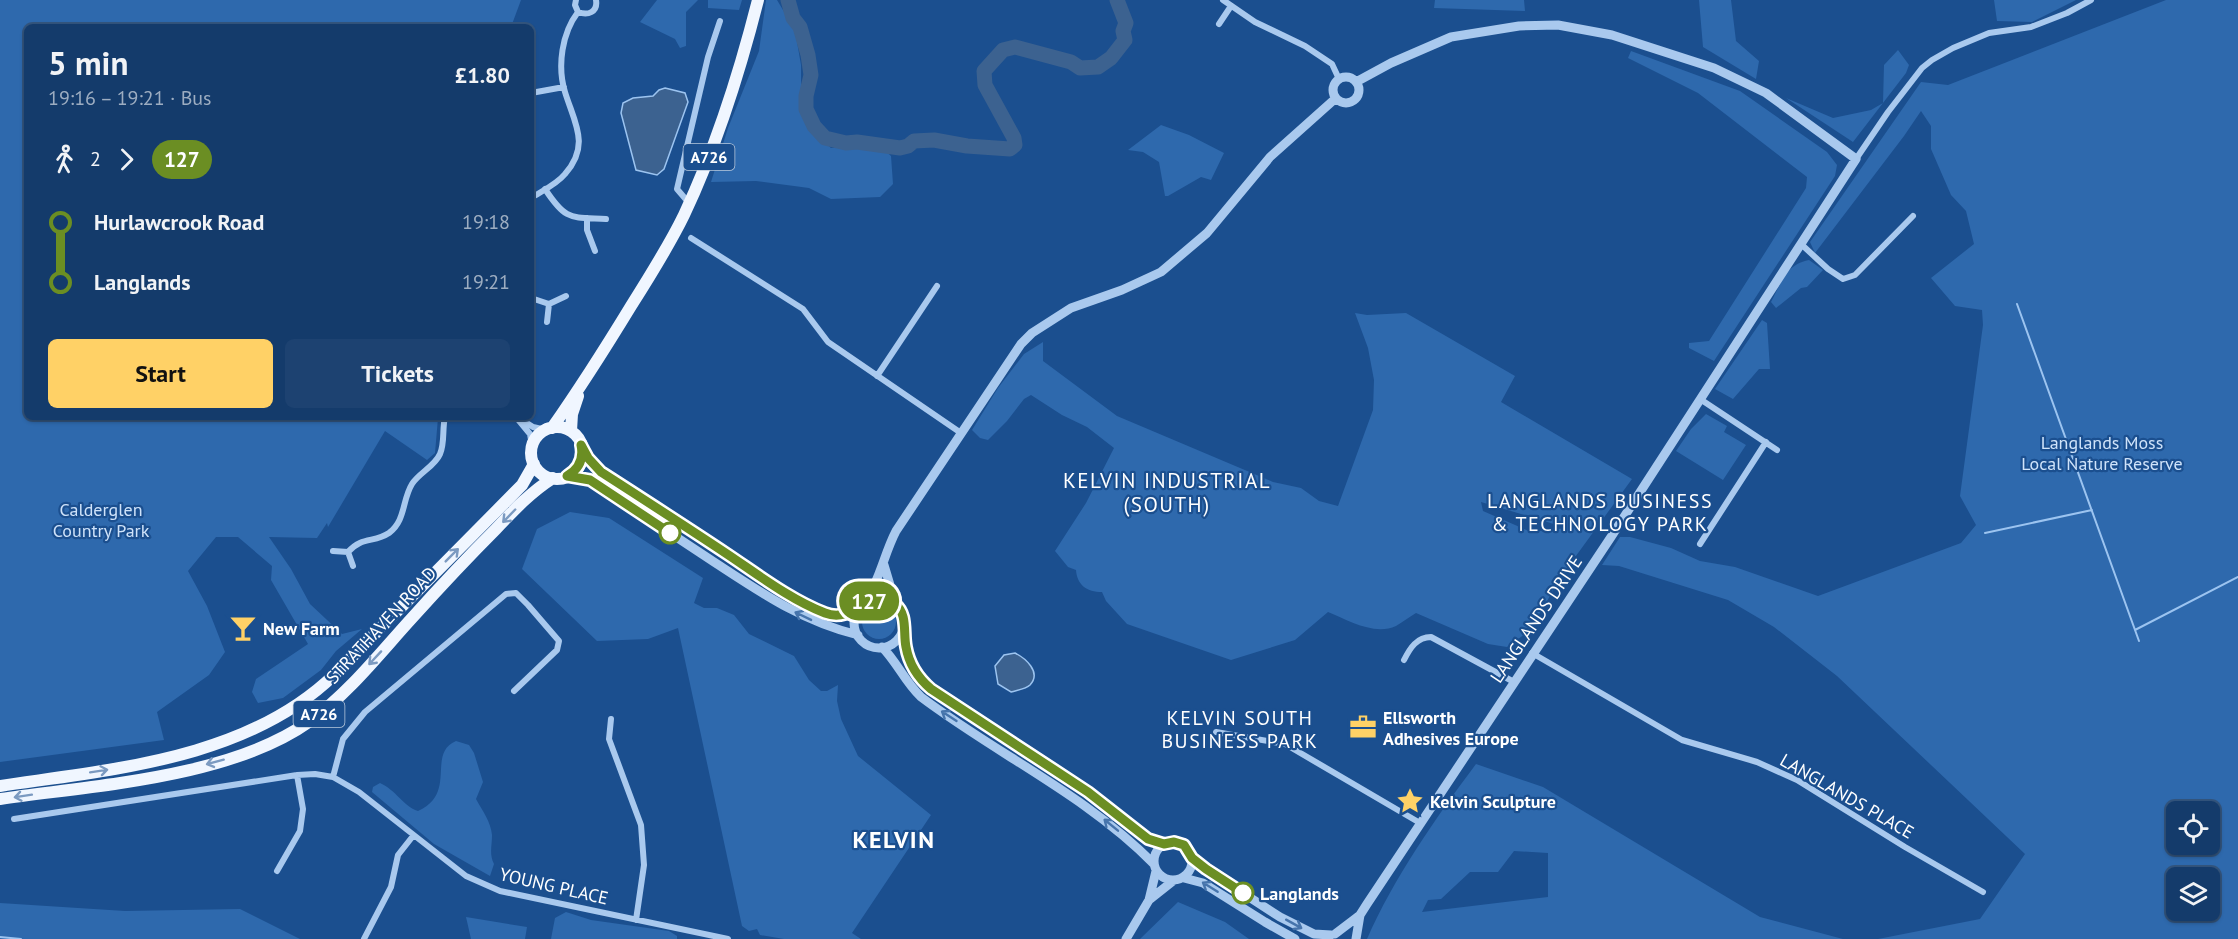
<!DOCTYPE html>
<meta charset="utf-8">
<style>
body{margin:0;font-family:"PT Sans",sans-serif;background:#1d4271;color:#f1f3f6;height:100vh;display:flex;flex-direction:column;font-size:22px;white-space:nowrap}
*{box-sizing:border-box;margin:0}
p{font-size:20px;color:#9dadc1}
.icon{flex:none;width:33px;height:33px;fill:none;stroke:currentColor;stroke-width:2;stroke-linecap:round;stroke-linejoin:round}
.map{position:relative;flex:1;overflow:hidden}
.panel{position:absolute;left:24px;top:24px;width:510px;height:396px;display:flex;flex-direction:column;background:#143b6b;border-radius:9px;box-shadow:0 2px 4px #0004,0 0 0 2px #33557e}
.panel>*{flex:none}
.badge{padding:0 12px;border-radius:20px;font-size:21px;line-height:39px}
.controls{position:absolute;left:2166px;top:801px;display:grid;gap:12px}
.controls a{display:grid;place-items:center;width:54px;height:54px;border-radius:9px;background:#143b6b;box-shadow:0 2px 4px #0004,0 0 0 2px #33557e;font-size:30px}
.map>.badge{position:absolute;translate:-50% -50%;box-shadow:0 0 0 3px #fff}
.legs{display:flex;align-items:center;gap:9px;height:66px;padding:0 24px;font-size:20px}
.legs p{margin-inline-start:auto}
.head{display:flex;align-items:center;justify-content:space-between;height:102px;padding:0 24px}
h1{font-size:33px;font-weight:600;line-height:45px}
.action{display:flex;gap:12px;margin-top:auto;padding:12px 24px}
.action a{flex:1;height:69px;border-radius:9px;background:#ffd166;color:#111;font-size:24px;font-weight:600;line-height:69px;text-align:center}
.action a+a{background:#1d4271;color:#f1f3f6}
ul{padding:0 24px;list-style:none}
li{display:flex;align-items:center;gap:21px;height:60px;font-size:22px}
li i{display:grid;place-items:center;width:9px;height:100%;margin:0 8px;background:currentColor}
li i::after{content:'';width:15px;height:15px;margin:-8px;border:4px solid;border-radius:50%;background:#143b6b}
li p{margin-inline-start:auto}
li:first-child i{background:linear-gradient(#0000 50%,currentColor 0)}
li:last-child i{background:linear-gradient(currentColor 50%,#0000 0)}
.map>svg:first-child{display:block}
.green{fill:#2e69ad;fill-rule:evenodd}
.water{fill:#3c6290;stroke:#9cc4f0;stroke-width:1.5}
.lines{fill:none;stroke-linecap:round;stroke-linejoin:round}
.stream{stroke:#9cc4f0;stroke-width:2}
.river{stroke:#3c6290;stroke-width:15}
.minor{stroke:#a9c9ee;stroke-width:6}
.tertiary{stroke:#a9c9ee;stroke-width:9}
.primary{stroke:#f0f6ff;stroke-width:12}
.oneway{stroke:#7b9ac1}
.oneway2{stroke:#4674ac}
.line-1-casing{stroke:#fff;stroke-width:14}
.line-1{stroke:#6b8e23;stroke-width:9}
.stop-1-dot{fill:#fff;stroke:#6b8e23;stroke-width:3}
.labels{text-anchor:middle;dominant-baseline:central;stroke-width:4.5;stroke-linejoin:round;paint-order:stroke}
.shield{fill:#1b4f8f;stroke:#bbcadd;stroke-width:1.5}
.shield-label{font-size:16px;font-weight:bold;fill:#fff}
.park-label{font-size:18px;fill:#cfe3fa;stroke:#1b4f8f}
.street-label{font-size:18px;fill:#fff;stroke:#1b4f8f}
.poi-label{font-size:18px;font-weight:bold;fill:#fff;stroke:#1b4f8f;text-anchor:start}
.stop-label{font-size:18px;font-weight:bold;fill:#fff;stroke:#1b4f8f;text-anchor:start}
.neighbourhood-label{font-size:20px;letter-spacing:1.5px;fill:#fff;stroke:#1b4f8f}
.quarter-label{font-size:21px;letter-spacing:1.5px;fill:#fff;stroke:#1b4f8f}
.district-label{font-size:24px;font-weight:bold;letter-spacing:1.5px;fill:#fff;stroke:#1b4f8f}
</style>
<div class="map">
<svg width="2238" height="939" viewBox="0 0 2238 939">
<rect width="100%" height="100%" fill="#1b4f8f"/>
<path class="green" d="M0,0H521L511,27H27V417L438,418L435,453L427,460L385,431L328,527L327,523L317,538L269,537L291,569L310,604L342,634L362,629L336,651L321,670L283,698L258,703L252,692L256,679L308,644L271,580L272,566L238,537H216L188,571L207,606L225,652L209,675L157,712L164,740L0,762Z
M657,0H698L686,12V46L680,48L675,39L640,22Z
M708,0H742L739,10L708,8Z
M766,0H777L795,30L801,65V92L812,131L831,148L878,144L891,156L893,184L880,197L831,199L809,188L756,181L711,182L728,128L759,51Z
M1435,0H1524L1525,11L1434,8Z
M1699,0H1731L1736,41L1759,61L1756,79L1703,47Z
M1994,0H2076L2032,22L1997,21Z
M2166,0H2238V939H1878L1980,919L2025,854L1837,676L1774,627L1728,600L1619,566L1602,565L1620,537H1630L1671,548L1700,561L1735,567L1818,596L1961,543L1976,525L1960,496L1983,325L1982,310L1955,306L1931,278L1974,244L1966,211L1951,195L1931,149V126L1921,111L1904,136L1815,253L1810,242L1921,82L1948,85ZM2176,812H2210V844H2176ZM2176,878H2210V910H2176Z
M1898,50L1909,65L1906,73L1853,142L1786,98L1833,118L1871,110L1883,103L1884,65Z
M1631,51L1740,91L1827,152L1837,165L1835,176L1714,361L1689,348V343L1709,341L1806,188L1807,177L1698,93L1628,58Z
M1161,125L1189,135L1224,153L1211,180L1201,177L1168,196H1165L1159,162L1143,152L1128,150Z
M1809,260L1823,270L1807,287L1801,288L1776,308L1771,302C1782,282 1785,265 1809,260Z
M1355,313L1367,315L1406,313L1515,376L1501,402L1632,479L1565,571L1529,631L1507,647L1488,644L1416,613C1409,617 1403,622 1396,626C1374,636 1348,620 1328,612L1295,640L1231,660L1127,624L1106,601L1102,592C1087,592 1077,585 1076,570L1068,567L1055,551L1086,503L1114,448L1087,427L1062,415L1031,395L1024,399L1007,421L988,440L980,438L972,430L998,388L1024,354L1043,342V361L1117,416L1273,482L1301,488L1319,501L1338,506L1373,410L1374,380L1368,348ZM1481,502L1567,528L1531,532L1483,511Z
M1762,320L1767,323L1770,369H1759L1733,399L1715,389Z
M1706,414L1727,426L1724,432L1746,445L1723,480L1676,451L1691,429Z
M570,512L609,518L703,578L694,603L704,608H717L734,615L749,634L794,656L809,680L821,691H827L838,685L837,701L841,719L858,756L931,815L852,933L861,939H784L760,935L757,929L749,931L742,926L678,628L648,639L597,641L522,569L537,529Z
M862 622a17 17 0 1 1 34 0a17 17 0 1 1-34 0Z
M456,741L469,745L474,753L483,782L476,799C482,810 491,822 492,835C492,846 489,854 494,864L490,876L434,844L372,792L373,787L380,783C396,790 403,806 418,811C458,793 426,754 456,741Z
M1476,764L1543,787L1760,917L1843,939H1367C1393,879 1437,816 1476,764ZM1514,851L1548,853V897L1422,912L1428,900L1441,899L1470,872H1498Z
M1178,902L1225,922L1249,939H1140Z
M0,903L125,911L240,909L300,939H0Z
M566,912L591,920L669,931L677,936V939H551L555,918Z
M466,917L527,927L525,939H471Z"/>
<path class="water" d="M665,88L685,93L688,102L664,169L657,175L636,170L621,113L623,103L633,98L653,96L659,90Z
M1015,653C1025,658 1042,672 1030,685C1026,689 1017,690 1011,692L998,684L995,666L1004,655Z"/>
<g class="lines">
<path class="stream" d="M2017,304L2139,641
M1985,533L2092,510
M2135,630L2238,577
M0,937L21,939"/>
<path class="river" d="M788,0L793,18L800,27L808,55L811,75L806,96V109L814,126L825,138L846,143L857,142L900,148L908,146L914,141L934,140L967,146L1010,149L1015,145L1014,138L985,85L984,71L1003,50L1015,47L1071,62L1080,68L1098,67L1111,58L1125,40L1123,31L1126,23L1117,0"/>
<path class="minor" d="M576,0L575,5L578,12
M1223,0L1255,22L1305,46L1332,64L1339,79
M578,12C588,16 598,12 596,0
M1219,24L1231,6
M531,93L564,87
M1856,159L1888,112L1922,68L1932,60L1953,48L1989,33L2031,27L2067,13L2091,0
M545,189C566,221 570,217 606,219
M531,198C542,191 557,184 565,174C591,145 574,122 565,92C557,66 562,33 578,12
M689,203L677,189L708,57L720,21
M587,218V230L595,251
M691,238L803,309L828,342L961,433
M1801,244L1828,269L1843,279L1855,275L1913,216
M531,298L549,304
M547,322L549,304L566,296
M877,376L937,286
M1700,399L1777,450
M516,417L530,434L532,446
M522,420L533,427L546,430
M1700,544L1766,442
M333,551L348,552
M353,566L348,552C362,536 374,543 389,533C406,520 402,500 412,484C419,473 435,466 440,454C445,443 442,429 445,417
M1532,653L1682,740L1757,762L1797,780L1905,847L1983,892
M1404,660C1410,648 1417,637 1431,637L1514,682
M611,719L609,739L641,825L644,865L636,920
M1216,732L1285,744L1420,823
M333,777L343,739L365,712L506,594L516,593L528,605L559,641L557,650L514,691
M14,819L297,775L315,774L333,777L359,792L466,876L500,891L728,939
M277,871L300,831L303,809L297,775
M364,939L391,887L398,855L413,836"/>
<path class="tertiary" d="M1333 90a13 13 0 1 1 26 0a13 13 0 1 1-26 0Z
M581,445L588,458L601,472L761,577L802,601L832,615L840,616L858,609
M567,476L582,478L596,484C634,509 673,535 711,560C760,592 801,621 858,635
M884,565L896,605
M854 623a25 25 0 1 1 50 0a25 25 0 1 1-50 0Z
M865,602C880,580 884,554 896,531L1021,344L1032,333L1071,308L1122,290L1161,272L1207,233L1270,157L1336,98
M904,625C906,648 910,665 925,683L1088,791L1148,839L1164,844
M882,647C897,662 905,682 921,697C998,755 1086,795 1154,864
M1154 861a19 19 0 1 1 38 0a19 19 0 1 1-38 0Z
M1192,858L1206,869L1280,917L1314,934L1331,935
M1184,878L1203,883L1265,922L1295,939
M1149,900L1173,881
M1335,934L1360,915
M1126,939L1149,900L1156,871
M1356,939L1360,915L1367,904L1611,537L1856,159L1766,93L1714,68L1612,35L1558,25L1519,26L1451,37L1391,63L1356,82"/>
<path class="primary" d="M531 453a26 26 0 1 1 52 0a26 26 0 1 1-52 0Z
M552,428C580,388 606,347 631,306C650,276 669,246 684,215C717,145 739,75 758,0
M571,431L572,414L578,396
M0,786C114,769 247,759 334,675L522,485L534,464
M0,799C96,785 230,778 310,721C349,693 380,653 412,618C439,588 467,558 496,529C514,510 531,492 553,478"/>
</g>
<defs><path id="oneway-shaft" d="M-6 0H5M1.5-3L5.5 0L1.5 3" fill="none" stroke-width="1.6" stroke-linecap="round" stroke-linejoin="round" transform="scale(1.5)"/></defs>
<g class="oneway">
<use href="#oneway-shaft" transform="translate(509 516) rotate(134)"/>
<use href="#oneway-shaft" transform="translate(452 555) rotate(-45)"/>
<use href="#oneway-shaft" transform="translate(375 658) rotate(133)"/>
<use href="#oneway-shaft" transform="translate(215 762) rotate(165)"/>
<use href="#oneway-shaft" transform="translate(99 771) rotate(-9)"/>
<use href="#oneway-shaft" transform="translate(23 796) rotate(171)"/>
</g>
<g class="oneway2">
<use href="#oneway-shaft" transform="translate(803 616) rotate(-154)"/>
<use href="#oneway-shaft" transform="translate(949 716) rotate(-147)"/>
<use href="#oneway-shaft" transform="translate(1111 825) rotate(-141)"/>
<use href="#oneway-shaft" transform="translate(1210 887) rotate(-148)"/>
<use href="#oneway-shaft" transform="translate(1294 924) rotate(29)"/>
</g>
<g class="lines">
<defs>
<path id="line-1" d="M670,533L590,480L567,476C579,469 584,459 581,445L588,458L601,472C643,499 685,526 727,554C757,574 791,600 825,613C856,625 870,583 895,604C908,614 903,633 906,647C909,664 918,678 931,689L1088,792L1148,839L1164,844L1174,842L1184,845L1192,858L1206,869L1243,893"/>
</defs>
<use href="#line-1" class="line-1-casing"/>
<use href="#line-1" class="line-1"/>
</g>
<defs>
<symbol id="bar-bare" viewBox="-9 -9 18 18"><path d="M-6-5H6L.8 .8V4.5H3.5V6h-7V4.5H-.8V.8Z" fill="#ffd166" stroke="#1b4f8f" stroke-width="2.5" paint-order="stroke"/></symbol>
<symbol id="office-bare" viewBox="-9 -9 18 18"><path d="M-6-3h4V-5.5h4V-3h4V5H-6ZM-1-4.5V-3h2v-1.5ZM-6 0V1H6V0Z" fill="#ffd166" stroke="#1b4f8f" stroke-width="2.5" paint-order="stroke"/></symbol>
<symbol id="sight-bare" viewBox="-9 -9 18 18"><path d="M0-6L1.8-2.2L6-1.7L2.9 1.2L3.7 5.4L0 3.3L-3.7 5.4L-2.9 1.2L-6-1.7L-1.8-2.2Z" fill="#ffd166" stroke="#1b4f8f" stroke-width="2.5" paint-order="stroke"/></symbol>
</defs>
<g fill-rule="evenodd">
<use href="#bar-bare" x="224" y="609" width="38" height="38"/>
<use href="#office-bare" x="1344" y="708" width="38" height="38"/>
<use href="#sight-bare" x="1391" y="782" width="38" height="38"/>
</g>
<g class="stop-1-dot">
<circle cx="670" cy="533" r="10"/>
<circle cx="1243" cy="893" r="10"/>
</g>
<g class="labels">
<g class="shield">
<rect x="683.5" y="144" width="51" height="26" rx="4.5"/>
<rect x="293.5" y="701" width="51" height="26" rx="4.5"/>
</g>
<g class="shield-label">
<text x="709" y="157">A726</text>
<text x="319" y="714">A726</text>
</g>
<g class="park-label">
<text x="2102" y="442">Langlands Moss<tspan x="2102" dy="21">Local Nature Reserve</tspan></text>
<text x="101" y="509">Calderglen<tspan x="101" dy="21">Country Park</tspan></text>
</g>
<g class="street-label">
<text transform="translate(1536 619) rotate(-56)">LANGLANDS DRIVE</text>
<text transform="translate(381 625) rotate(-47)">STRATHAVEN ROAD</text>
<text transform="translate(1847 796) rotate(30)">LANGLANDS PLACE</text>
<text transform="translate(554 886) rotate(13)">YOUNG PLACE</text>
</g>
<g class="poi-label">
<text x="263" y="628">New Farm</text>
<text x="1383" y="717">Ellsworth<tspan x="1383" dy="21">Adhesives Europe</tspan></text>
<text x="1430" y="801">Kelvin Sculpture</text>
</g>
<g class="stop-label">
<text x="1260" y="893">Langlands</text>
</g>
<g class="neighbourhood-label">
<text x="1600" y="501">LANGLANDS BUSINESS<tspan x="1600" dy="23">&amp; TECHNOLOGY PARK</tspan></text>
<text x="1240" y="718">KELVIN SOUTH<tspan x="1240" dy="23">BUSINESS PARK</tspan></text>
</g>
<g class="quarter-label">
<text x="1167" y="480">KELVIN INDUSTRIAL<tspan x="1167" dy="24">(SOUTH)</tspan></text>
</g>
<g class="district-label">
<text x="894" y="839">KELVIN</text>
</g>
</g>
</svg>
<div class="controls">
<a><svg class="icon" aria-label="locate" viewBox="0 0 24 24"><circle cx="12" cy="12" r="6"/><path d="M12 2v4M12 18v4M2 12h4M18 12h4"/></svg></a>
<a><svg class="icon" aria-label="layers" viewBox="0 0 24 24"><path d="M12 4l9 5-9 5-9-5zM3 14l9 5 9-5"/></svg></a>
</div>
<b class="badge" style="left:869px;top:601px;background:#6b8e23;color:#fff">127</b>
<section class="panel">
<div class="head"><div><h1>5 min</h1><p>19:16 – 19:21 · Bus</p></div><b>£1.80</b></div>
<div class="legs"><svg class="icon" aria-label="walk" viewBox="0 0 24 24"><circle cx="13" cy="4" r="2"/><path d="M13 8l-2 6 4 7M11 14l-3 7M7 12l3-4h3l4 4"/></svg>2<svg class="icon" aria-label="forward" viewBox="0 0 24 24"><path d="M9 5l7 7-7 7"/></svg><b class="badge" style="background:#6b8e23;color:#fff">127</b></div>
<ul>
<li><i style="color:#6b8e23"></i><b>Hurlawcrook Road</b><p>19:18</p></li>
<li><i style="color:#6b8e23"></i><b>Langlands</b><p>19:21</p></li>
</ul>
<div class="action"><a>Start</a><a>Tickets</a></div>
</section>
</div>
